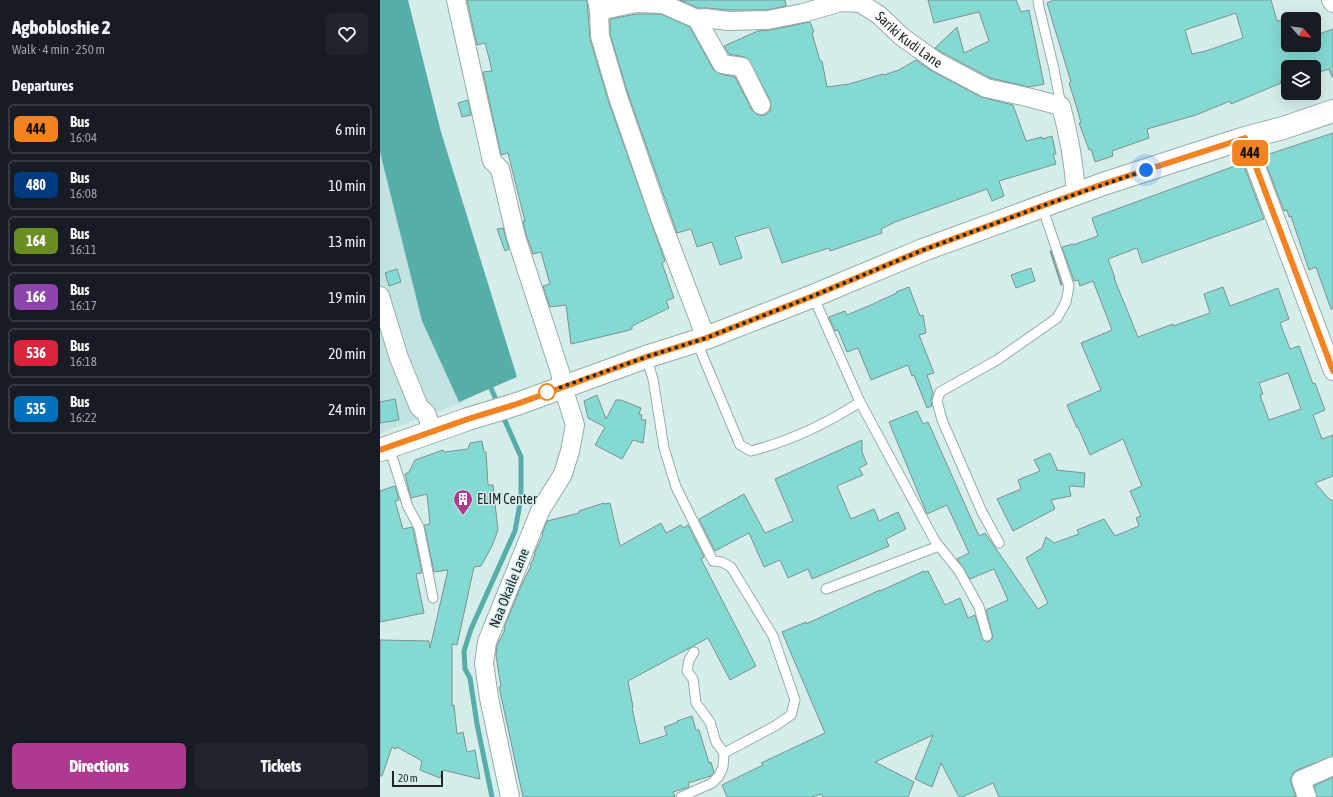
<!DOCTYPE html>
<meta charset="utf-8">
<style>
body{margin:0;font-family:"Asap Condensed",sans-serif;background:#20242c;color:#f1f3f6;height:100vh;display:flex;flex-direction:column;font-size:15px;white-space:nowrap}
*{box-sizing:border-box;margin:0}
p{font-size:13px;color:#9ea1a6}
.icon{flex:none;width:22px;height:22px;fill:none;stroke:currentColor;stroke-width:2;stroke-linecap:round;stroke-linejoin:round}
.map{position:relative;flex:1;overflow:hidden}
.side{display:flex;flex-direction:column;background:#171b24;width:380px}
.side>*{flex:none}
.badge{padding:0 8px;border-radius:6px;font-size:14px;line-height:26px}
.needle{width:26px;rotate:118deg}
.fabs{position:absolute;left:901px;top:12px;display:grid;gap:8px}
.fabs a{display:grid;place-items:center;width:40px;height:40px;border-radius:6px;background:#171b24;box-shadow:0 4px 16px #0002;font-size:20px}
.scale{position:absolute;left:12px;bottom:10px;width:51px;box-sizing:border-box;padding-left:4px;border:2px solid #1f2827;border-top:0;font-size:11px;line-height:14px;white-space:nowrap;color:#1f2827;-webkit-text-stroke:3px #d5edeb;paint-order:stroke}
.you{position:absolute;width:20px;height:20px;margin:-10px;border:3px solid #fff;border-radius:50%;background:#1a73e8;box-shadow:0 0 0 6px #1a73e833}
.map>.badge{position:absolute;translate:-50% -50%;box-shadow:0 0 0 2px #fff}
h2{padding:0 12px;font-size:15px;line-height:36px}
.round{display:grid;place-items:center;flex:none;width:42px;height:42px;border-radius:6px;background:#20242c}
.head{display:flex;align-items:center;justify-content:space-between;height:68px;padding:0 12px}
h1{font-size:19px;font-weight:800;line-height:30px}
.primary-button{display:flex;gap:8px;margin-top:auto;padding:8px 12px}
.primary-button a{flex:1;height:46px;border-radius:6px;background:#ae3990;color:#fff;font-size:16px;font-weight:800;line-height:46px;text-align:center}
.primary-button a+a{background:#20242c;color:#f1f3f6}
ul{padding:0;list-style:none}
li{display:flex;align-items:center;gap:12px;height:50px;margin:0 8px 6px;padding:0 4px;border:2px solid #363941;border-radius:6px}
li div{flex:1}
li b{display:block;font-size:15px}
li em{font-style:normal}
li .badge{min-width:44px;font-weight:700;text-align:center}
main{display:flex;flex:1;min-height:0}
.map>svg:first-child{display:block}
.built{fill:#c2e3e0}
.water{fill:#57ada7}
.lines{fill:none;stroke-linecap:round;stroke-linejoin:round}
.stream{stroke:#57ada7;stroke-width:5}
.building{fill:#84d9d3;stroke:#7c9290;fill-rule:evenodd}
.service-casing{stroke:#96acaa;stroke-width:11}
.minor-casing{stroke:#96acaa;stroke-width:20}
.tertiary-casing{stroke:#96acaa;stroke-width:24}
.service{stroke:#fff;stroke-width:9}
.minor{stroke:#fff;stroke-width:18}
.tertiary{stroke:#fff;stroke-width:22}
.line-casing{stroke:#fff;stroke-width:9}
.line{stroke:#f58220;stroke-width:6}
.walk{stroke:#1f2827;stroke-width:4;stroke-dasharray:0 7.2}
.stop-dot{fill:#fff;stroke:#f58220;stroke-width:2}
.labels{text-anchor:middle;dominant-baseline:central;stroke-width:3;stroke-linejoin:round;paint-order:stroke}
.street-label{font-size:14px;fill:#1f2827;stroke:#d5edeb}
.poi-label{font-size:14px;fill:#1f2827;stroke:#d5edeb;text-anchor:start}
</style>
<main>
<section class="side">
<div class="head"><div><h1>Agbobloshie 2</h1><p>Walk · 4 min · 250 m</p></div><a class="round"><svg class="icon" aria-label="heart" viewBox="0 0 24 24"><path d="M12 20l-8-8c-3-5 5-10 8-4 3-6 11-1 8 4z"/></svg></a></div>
<h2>Departures</h2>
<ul>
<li><span class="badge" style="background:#f58220;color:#111">444</span><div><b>Bus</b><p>16:04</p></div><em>6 min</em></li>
<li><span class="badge" style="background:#003b80;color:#fff">480</span><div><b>Bus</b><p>16:08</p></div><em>10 min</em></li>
<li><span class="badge" style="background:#6b8e23;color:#fff">164</span><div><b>Bus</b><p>16:11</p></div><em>13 min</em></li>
<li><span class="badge" style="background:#8e44ad;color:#fff">166</span><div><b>Bus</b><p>16:17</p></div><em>19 min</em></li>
<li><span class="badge" style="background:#d7263d;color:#fff">536</span><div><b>Bus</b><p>16:18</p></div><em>20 min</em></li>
<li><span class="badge" style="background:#0072bc;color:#fff">535</span><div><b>Bus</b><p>16:22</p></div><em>24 min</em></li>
</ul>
<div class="primary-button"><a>Directions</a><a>Tickets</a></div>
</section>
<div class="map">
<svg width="953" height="797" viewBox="0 0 953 797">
<rect width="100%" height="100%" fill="#d5edeb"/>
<path class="built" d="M0,133L88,400L0,433Z"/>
<path class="water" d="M0,0H28L61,132L137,377L79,402L42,321L0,152Z"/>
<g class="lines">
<path class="stream" d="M109,383L118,405
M112,797L97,724L90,678L85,669L84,651L91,629L135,531L141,498V457L122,414"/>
</g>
<path class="building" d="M87,0H207L210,39L228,100L285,261L282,263L294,298L286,301L289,308L252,326V329L246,331L191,344L186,305L170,307L163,286L170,284L161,252L153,254L146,234L143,221H145L128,153L121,155L103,72L112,71L109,58L105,43L97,45Z
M300,0H405L406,6L387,10H349L326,8H319Z
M548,0H636L641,12L649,10L664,84L649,87L610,78L563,53L555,48L577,27L584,53L609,41L599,12L554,23Z
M674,0H891L897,21L903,20L908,35V45H939L936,35L953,29V77H952L949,69L934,74V67H908V78L900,81L901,83L851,104L850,101L816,115L767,129L769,138L732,151L733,156L715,162L711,149L709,150L699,123H701L697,108L689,83L691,82L667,3ZM856,13L863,38L826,51L812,54L805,30Z
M257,14H281L310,27L333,69L340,74L355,77L372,110L376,114L380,115H385L390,111L391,106L390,100L368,59L364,57L349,54L344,46L378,31L390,30L430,22L434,32L432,33L440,61H442L447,87L469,84L503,74L504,75L519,70L536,60L552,71L601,97L633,105L646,141L662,137V139L672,136L676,154H673L676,164L619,181L624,196L612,201L607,189L515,222L501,229L502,233L450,251L449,248L402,263L389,227L355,237L362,258L340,265L332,242L317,247L311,229L297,233L248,94L230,34V19Z
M88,100L91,115L82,117L78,103Z
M953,133V309H951L936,267L929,270L911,216L909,217L907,210L904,211L883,156Z
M863,163L884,219L762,263L757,248L728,259L735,278H734L758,337L793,324V326L830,313L824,294L843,287L850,306L898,288L909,319L900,323L910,349L919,346L933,384L935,383L945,410L933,415L942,439L953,435V476L935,483L949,499L953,501V756L917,770L913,773L911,778V783L916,797H619L613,783L582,797H579L561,763L552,787L535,779L553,735L495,762L534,782L528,797H443L441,794L432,797H347L342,785L383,765L381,763L445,733L402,632L426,622V624L500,590V591L544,571L545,572L548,571L565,605L580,598L588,618L595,615L603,640L608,642L613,638L606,610L628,600L614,569L590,579L577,559L589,553L567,505L547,514L509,422L537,411L543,424L548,422L599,536L605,533L658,609L668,603L646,558L662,548L666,537L674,543L699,534L697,530L724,519L735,536L759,526L756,518L761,516L750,491L762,486L743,439L710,455L698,427L697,428L687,405L721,390L701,343L732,330L713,281L700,286L698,280L694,281L682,247L693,244V245L718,236L712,218ZM908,373L921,409L889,420L880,395L883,394L879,383Z
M123,228L129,249L125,251L117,229Z
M670,251H671L682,285H681Z
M651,268L655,281L636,288L631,275Z
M17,269L21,282L9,286L5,273Z
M529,287L540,316L543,315L546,333L539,335L554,373L547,375L553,393L551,400L552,406L547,408L534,375L532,376L528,365L491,380L478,348L467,352L458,330L455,331L449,317L465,311L467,315L491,305L499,301L517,293L516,292Z
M217,395L226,419L236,400H241L261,408L259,414L262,415L261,420H266L263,443L253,440L242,459L215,445L225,427L208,418L204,401Z
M15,399L19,420L0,423V402Z
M482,440V452L487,464L479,468L483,475L457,486L471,519L494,509L499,521L518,512L526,529L506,539L509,546L432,579L428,569L408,578L400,560L384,567L369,533L335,551L319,519L364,494L385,533L413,521L395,479Z
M102,441L104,452H106L108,485H113L118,530L112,546L101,566L94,567L77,645L72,644V706L74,705L77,734L83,732L87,752L95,750L100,779L63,770L60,778L40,770L42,761L17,747L16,749L12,747L2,776H0V640L49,641L50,648L68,570L54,572L44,525L50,524L47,494L31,498L25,474L29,472L35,460L63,450L64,452L88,449L90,443Z
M670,453L677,469L676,470L705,473L704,487L689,486L691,496L671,500L675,509L633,531L617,499L641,489L638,480L660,471L654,460Z
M15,486L19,500L15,501L23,529L32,527L33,529L42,573L36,574L44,613L0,622V491Z
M224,503V504L230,503L240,546L281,523L286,533L301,525L303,528L308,525L324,557L321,559L376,666L350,680L328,638L248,681L253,707L252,708L260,744L287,735L284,727L298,722L297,721L312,716L316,730H319L329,763L331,762L334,772L331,776L308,783L309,787L293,792L295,797H143L119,687H121L116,655L117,645L124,632L125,625L142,584L151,566L150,565L154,558H153L155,555L154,554L163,535L162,534L167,521L199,513V511Z
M953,777V797H937L934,786Z"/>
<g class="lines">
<defs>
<path id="service" d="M658,0L659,7L674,69L681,106
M433,296L480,402L555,541L579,571L599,607L607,636
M316,340L360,445L371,451C410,441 446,424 480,402
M266,357L273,379L284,448L296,487L333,561L342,562L351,567L393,636L415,700L411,715L395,726L344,753
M9,447L28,507L39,527L53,598
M619,543L602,512L562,420L557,401L560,392L617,360L677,318L686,302L689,286L662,206
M446,589L559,546
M301,797L332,783L339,776L343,767L344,753L336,742L330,722L316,703L313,679L307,671L309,660L314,652"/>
<g id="minor">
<path d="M76,0L112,161L120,169L136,237L180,372L183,387L195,425L190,451L183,474L160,511L107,642L104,663L109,698L130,797"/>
<path d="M217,0L219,11L220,36L238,97L280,218L326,338"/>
<path d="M951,0L953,3"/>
<path id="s1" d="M219,11L256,3L283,4L317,19L325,18L348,21L388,20L423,13L461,2L480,3L499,15L521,36L557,62L606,88L647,97L681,106C689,135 694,163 696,194"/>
<path d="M317,19L342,64L362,67L381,105"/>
<path d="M865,138L953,371"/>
<path d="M0,296L19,358L39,407L46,413L53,432"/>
<path d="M927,797L921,780L953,766"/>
</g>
<path id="tertiary" d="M0,450L88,419L137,404L266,357L326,338L433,296L543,250L723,184L865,138L903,128L953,111"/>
</defs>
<use href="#service" class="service-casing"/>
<use href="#minor" class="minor-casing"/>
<use href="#tertiary" class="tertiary-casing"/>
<use href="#service" class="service"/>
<use href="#minor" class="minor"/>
<use href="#tertiary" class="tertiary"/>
</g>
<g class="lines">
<defs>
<path id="line" d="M0,450L88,419L137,404L266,357L326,338L433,296L543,250L662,206L723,184L865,138L953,371"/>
</defs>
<use href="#line" class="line-casing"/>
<use href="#line" class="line"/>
<path class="walk" d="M167,392L266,357L326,338L433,296L543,250L662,206L766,170"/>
</g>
<defs>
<symbol id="building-pin" viewBox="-11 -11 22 30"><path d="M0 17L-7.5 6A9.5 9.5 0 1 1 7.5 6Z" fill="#ae3990" stroke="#d5edeb"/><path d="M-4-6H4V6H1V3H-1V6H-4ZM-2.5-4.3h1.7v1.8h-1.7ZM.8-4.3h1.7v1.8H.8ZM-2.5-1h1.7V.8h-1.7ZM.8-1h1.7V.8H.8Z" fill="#fff"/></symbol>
</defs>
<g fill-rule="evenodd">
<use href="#building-pin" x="72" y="488" width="22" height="30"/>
</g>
<circle class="stop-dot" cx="167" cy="392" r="8"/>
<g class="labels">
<g class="street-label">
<text stroke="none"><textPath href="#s1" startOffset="329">Sariki Kudi Lane</textPath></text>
<text transform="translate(129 588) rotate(-68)">Naa Okaile Lane</text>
</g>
<g class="poi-label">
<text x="97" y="499">ELIM Center</text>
</g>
</g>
</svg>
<div class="fabs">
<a><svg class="needle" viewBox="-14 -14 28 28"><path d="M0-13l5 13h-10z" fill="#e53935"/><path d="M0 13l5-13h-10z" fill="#9ea1a6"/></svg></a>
<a><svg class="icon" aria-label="layers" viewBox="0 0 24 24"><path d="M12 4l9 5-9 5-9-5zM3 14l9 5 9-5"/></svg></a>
</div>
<div class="scale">20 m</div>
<div class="you" style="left:766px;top:170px"></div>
<b class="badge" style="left:870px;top:153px;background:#f58220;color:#111">444</b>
</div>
</main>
